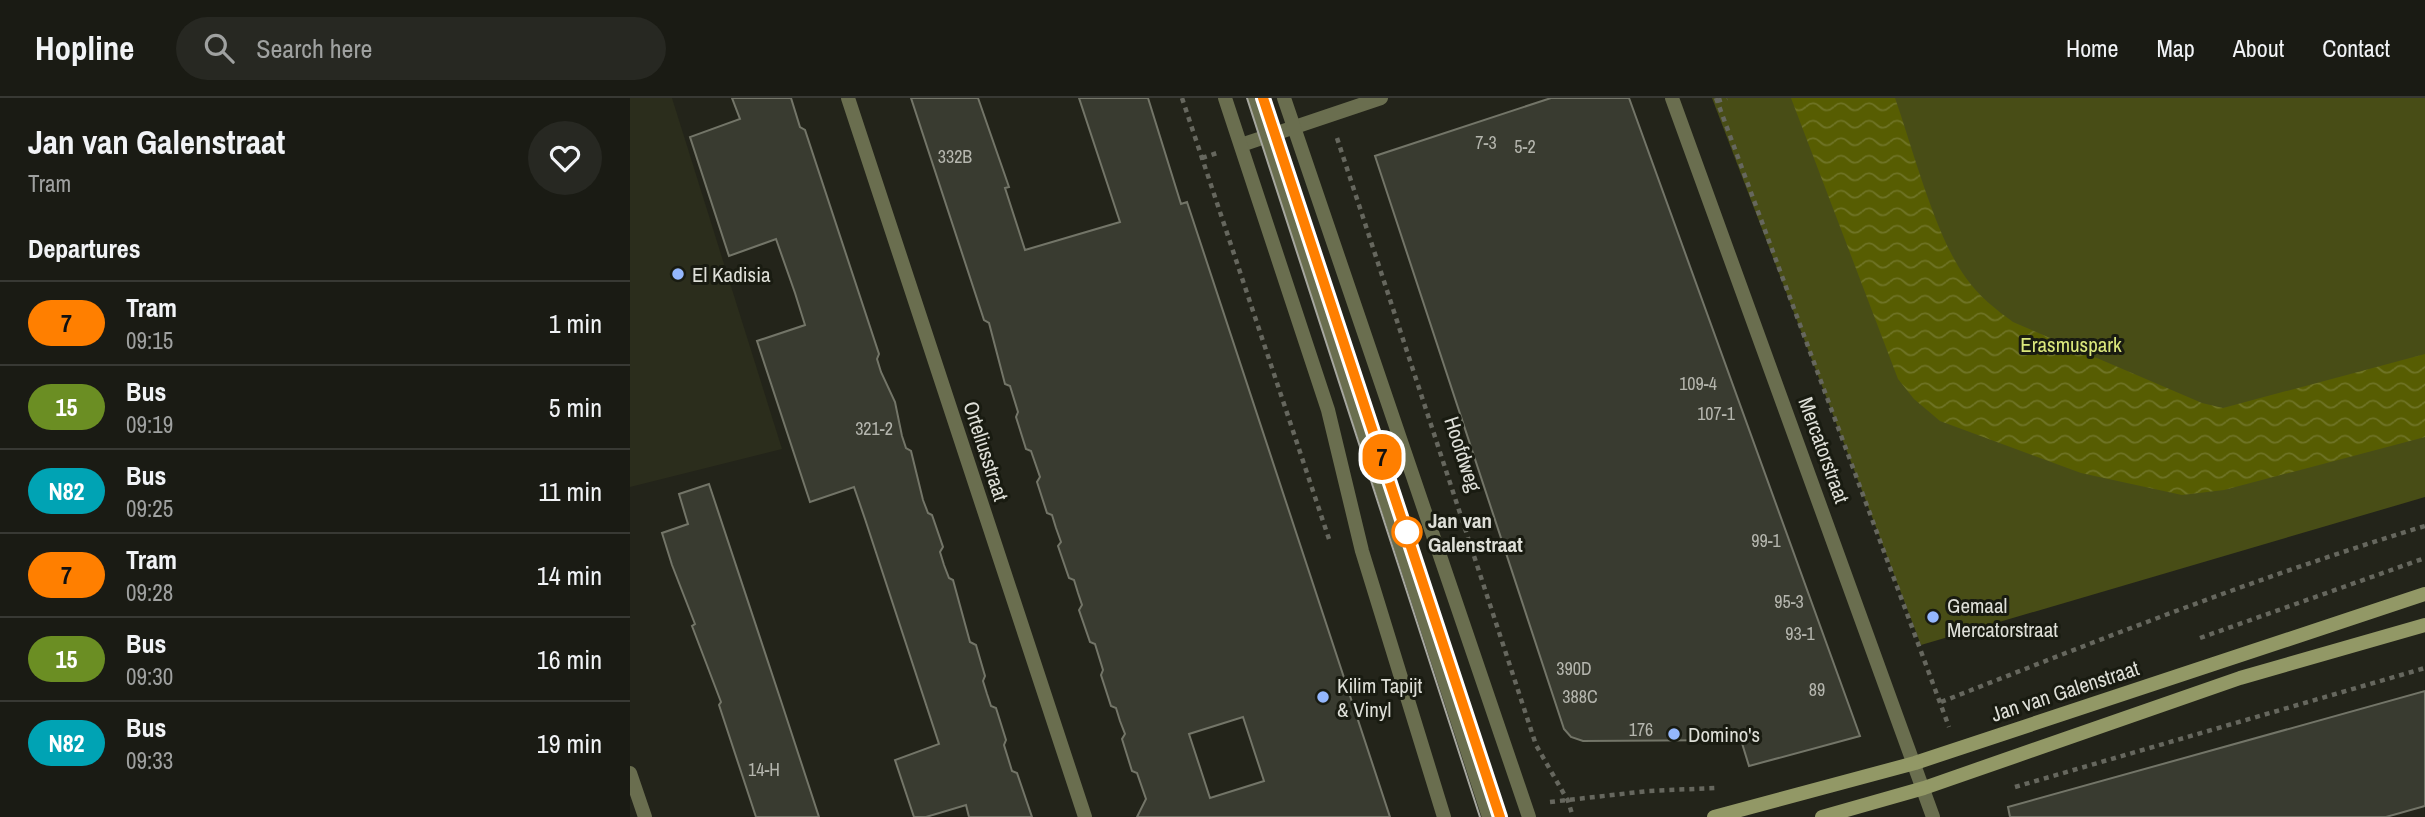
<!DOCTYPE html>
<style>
body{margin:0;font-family:"Archivo Narrow",sans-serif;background:#272822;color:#f1f3f6;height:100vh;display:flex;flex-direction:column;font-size:26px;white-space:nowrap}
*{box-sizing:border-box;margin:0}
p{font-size:23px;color:#9fa1a0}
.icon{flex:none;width:38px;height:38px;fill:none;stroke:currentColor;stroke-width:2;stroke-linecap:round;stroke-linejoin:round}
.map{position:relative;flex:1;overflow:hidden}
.details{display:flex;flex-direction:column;background:#1a1b14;width:630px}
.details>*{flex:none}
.badge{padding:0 14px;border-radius:23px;font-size:24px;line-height:46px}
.map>.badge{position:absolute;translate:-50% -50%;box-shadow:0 0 0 4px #fff}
h2{padding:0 28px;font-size:26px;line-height:63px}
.round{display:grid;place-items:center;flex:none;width:74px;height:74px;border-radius:37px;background:#272822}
.headline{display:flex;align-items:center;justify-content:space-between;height:119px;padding:0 28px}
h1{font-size:33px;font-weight:700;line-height:52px}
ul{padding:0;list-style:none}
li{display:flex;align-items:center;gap:21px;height:84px;padding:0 28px;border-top:2px solid #383934}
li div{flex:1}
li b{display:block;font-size:26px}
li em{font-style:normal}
li .badge{min-width:77px;font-weight:700;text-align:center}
header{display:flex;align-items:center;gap:42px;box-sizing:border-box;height:98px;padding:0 35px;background:#1a1b14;border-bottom:2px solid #383934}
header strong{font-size:33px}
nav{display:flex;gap:38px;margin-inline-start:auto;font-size:24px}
.search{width:490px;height:63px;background:#272822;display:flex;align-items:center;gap:18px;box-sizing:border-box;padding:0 24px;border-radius:38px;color:#9fa1a0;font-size:26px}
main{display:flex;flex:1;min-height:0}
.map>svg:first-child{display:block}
.built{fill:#2b2d1c}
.park{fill:#484d16}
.water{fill:url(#water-waves)}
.building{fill:#393b30;stroke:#737568;stroke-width:2;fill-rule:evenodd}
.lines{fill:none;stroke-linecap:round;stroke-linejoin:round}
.path{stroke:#66675e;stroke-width:4.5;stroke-dasharray:5 5;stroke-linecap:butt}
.service{stroke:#6a6e4f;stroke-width:14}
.minor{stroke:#6a6e4f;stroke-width:14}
.tertiary{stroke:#6a6e4f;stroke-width:14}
.secondary{stroke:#929866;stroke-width:14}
.tram{stroke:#a6a79f;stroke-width:2}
.line-casing{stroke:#fff;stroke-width:16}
.line{stroke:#ff7f00;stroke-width:10}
.poi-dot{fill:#94b7fd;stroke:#191b11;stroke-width:2.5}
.stop-dot{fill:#fff;stroke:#ff7f00;stroke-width:3.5}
.labels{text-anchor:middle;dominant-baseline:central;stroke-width:6;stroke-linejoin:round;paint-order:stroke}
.number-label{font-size:18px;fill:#b5b6ae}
.poi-label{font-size:21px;fill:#dedfd8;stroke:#191b11;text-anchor:start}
.park-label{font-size:21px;fill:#dbe77c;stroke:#191b11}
.street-label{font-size:21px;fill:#dedfd8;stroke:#191b11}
.stop-label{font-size:21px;font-weight:bold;fill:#dedfd8;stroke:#191b11;text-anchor:start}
</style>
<header>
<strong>Hopline</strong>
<div class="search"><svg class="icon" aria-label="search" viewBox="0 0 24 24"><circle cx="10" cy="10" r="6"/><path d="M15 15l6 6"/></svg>Search here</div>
<nav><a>Home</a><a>Map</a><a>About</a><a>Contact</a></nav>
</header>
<main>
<section class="details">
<div class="headline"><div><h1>Jan van Galenstraat</h1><p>Tram</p></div><a class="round"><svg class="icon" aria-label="heart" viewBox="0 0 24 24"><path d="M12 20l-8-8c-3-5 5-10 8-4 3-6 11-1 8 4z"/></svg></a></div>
<h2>Departures</h2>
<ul>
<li><span class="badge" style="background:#ff7f00;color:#111">7</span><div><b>Tram</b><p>09:15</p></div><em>1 min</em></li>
<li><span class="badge" style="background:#6b8e23;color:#fff">15</span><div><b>Bus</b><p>09:19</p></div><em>5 min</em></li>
<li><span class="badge" style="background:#00a3b4;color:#fff">N82</span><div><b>Bus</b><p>09:25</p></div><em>11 min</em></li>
<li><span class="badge" style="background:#ff7f00;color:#111">7</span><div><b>Tram</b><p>09:28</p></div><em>14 min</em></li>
<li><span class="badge" style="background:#6b8e23;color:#fff">15</span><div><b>Bus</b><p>09:30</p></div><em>16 min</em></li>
<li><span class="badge" style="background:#00a3b4;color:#fff">N82</span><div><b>Bus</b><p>09:33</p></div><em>19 min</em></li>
</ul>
</section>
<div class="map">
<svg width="1795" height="719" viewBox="0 0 1795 719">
<defs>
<pattern id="water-waves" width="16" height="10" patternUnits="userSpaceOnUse" patternTransform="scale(1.75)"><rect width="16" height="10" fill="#575d02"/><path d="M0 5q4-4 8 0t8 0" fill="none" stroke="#6f7426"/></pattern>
</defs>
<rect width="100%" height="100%" fill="#23241a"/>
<path class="built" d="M0,0H42L152,351L0,389Z"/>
<path class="park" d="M1082,0H1795V399L1291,547Z"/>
<path class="water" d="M1161,0H1265C1283,51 1305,138 1336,180C1349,198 1365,211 1383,224L1572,305L1593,310L1795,256V339L1594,392L1552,397L1451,375L1310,323L1284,301L1268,281Z"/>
<path class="building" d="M102,0H161L170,29L175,32L249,256L247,261L251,274L265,304L272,338L276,350L281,353L293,402L298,415L302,417L313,449L310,454L314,467L319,480L323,482L340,544L346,547L355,578L353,583L357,596L361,608L366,610L376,642L374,647L382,673L387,675L402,719H339L336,707L296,719H284L265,662L309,646L235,421L224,389L180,404L127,243L175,227L165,195L146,141L99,158L60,39L110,21Z
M281,0H348L379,89L375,90L395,152L490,124L449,0H518L551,106L557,104L760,719H507L516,701L507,675L502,673L492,641L495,636L490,623L486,610L481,608L471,577L473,572L465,546L460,544L449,512L452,507L448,495L444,482L439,480L428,448L431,444L426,430L422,417L417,415L407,384L410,379L401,353L396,351L386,319L388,314L380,288L375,286L359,225L354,222ZM613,619L634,683L580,700L559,636Z
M921,0H999L1230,638L1119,668L1111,642L953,643L941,639L934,631L745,58Z
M79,386L152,606L189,719H126L89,607L91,604L62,528L65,526L42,467L32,435L58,426L49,396Z
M1795,593V708L1756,719H1380L1378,709Z"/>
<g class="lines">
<path class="path" d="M552,0L699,441
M1086,0L1319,629
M1087,3L1097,0
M707,40L906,647L938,703L943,719
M572,60L587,55
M1570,540L1795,460
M1311,604C1471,541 1630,478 1795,428
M1385,689L1795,570
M920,704L1018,693L1085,690"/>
<path class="service" d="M624,0L859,719"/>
<path class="minor" d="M218,0L455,719
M1042,0L1303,719
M611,47L751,0
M0,675L15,719"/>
<path class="tertiary" d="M595,0L698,312L732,453L814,719
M654,0L899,719"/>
<path class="secondary" d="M1084,719L1285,665L1795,496
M1192,719L1294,690L1610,580L1795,527"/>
<path class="tram" d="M617,0L850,719
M633,0L870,719"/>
</g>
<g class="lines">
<defs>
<path id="line" d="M633,0L870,719"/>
</defs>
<use href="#line" class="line-casing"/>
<use href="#line" class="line"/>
</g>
<g class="poi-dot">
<circle cx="48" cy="176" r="7"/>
<circle cx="1303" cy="519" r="7"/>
<circle cx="693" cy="599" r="7"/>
<circle cx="1044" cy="636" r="7"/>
</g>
<circle class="stop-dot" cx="777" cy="434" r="14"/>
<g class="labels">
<g class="number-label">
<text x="856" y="44">7-3</text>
<text x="895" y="48">5-2</text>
<text x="325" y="58">332B</text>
<text x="1068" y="285">109-4</text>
<text x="1086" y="315">107-1</text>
<text x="244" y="330">321-2</text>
<text x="1136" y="442">99-1</text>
<text x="1159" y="503">95-3</text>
<text x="1170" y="535">93-1</text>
<text x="944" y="570">390D</text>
<text x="1187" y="591">89</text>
<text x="950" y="598">388C</text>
<text x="1011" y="631">176</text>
<text x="134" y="671">14-H</text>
</g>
<g class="poi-label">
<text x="62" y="176">El Kadisia</text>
<text x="1317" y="507">Gemaal<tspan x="1317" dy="24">Mercatorstraat</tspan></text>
<text x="707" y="587">Kilim Tapijt<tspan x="707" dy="24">&amp; Vinyl</tspan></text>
<text x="1058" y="636">Domino's</text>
</g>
<g class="park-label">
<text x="1441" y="246">Erasmuspark</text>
</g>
<g class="street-label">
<text transform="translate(1194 352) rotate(70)">Mercatorstraat</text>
<text transform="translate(356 353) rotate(72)">Orteliusstraat</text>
<text transform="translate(833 356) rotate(72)">Hoofdweg</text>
<text transform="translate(1435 593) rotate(-18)">Jan van Galenstraat</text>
</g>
<g class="stop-label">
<text x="798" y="422">Jan van<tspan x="798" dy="24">Galenstraat</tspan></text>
</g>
</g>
</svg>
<b class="badge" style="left:752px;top:359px;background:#ff7f00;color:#111">7</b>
</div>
</main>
